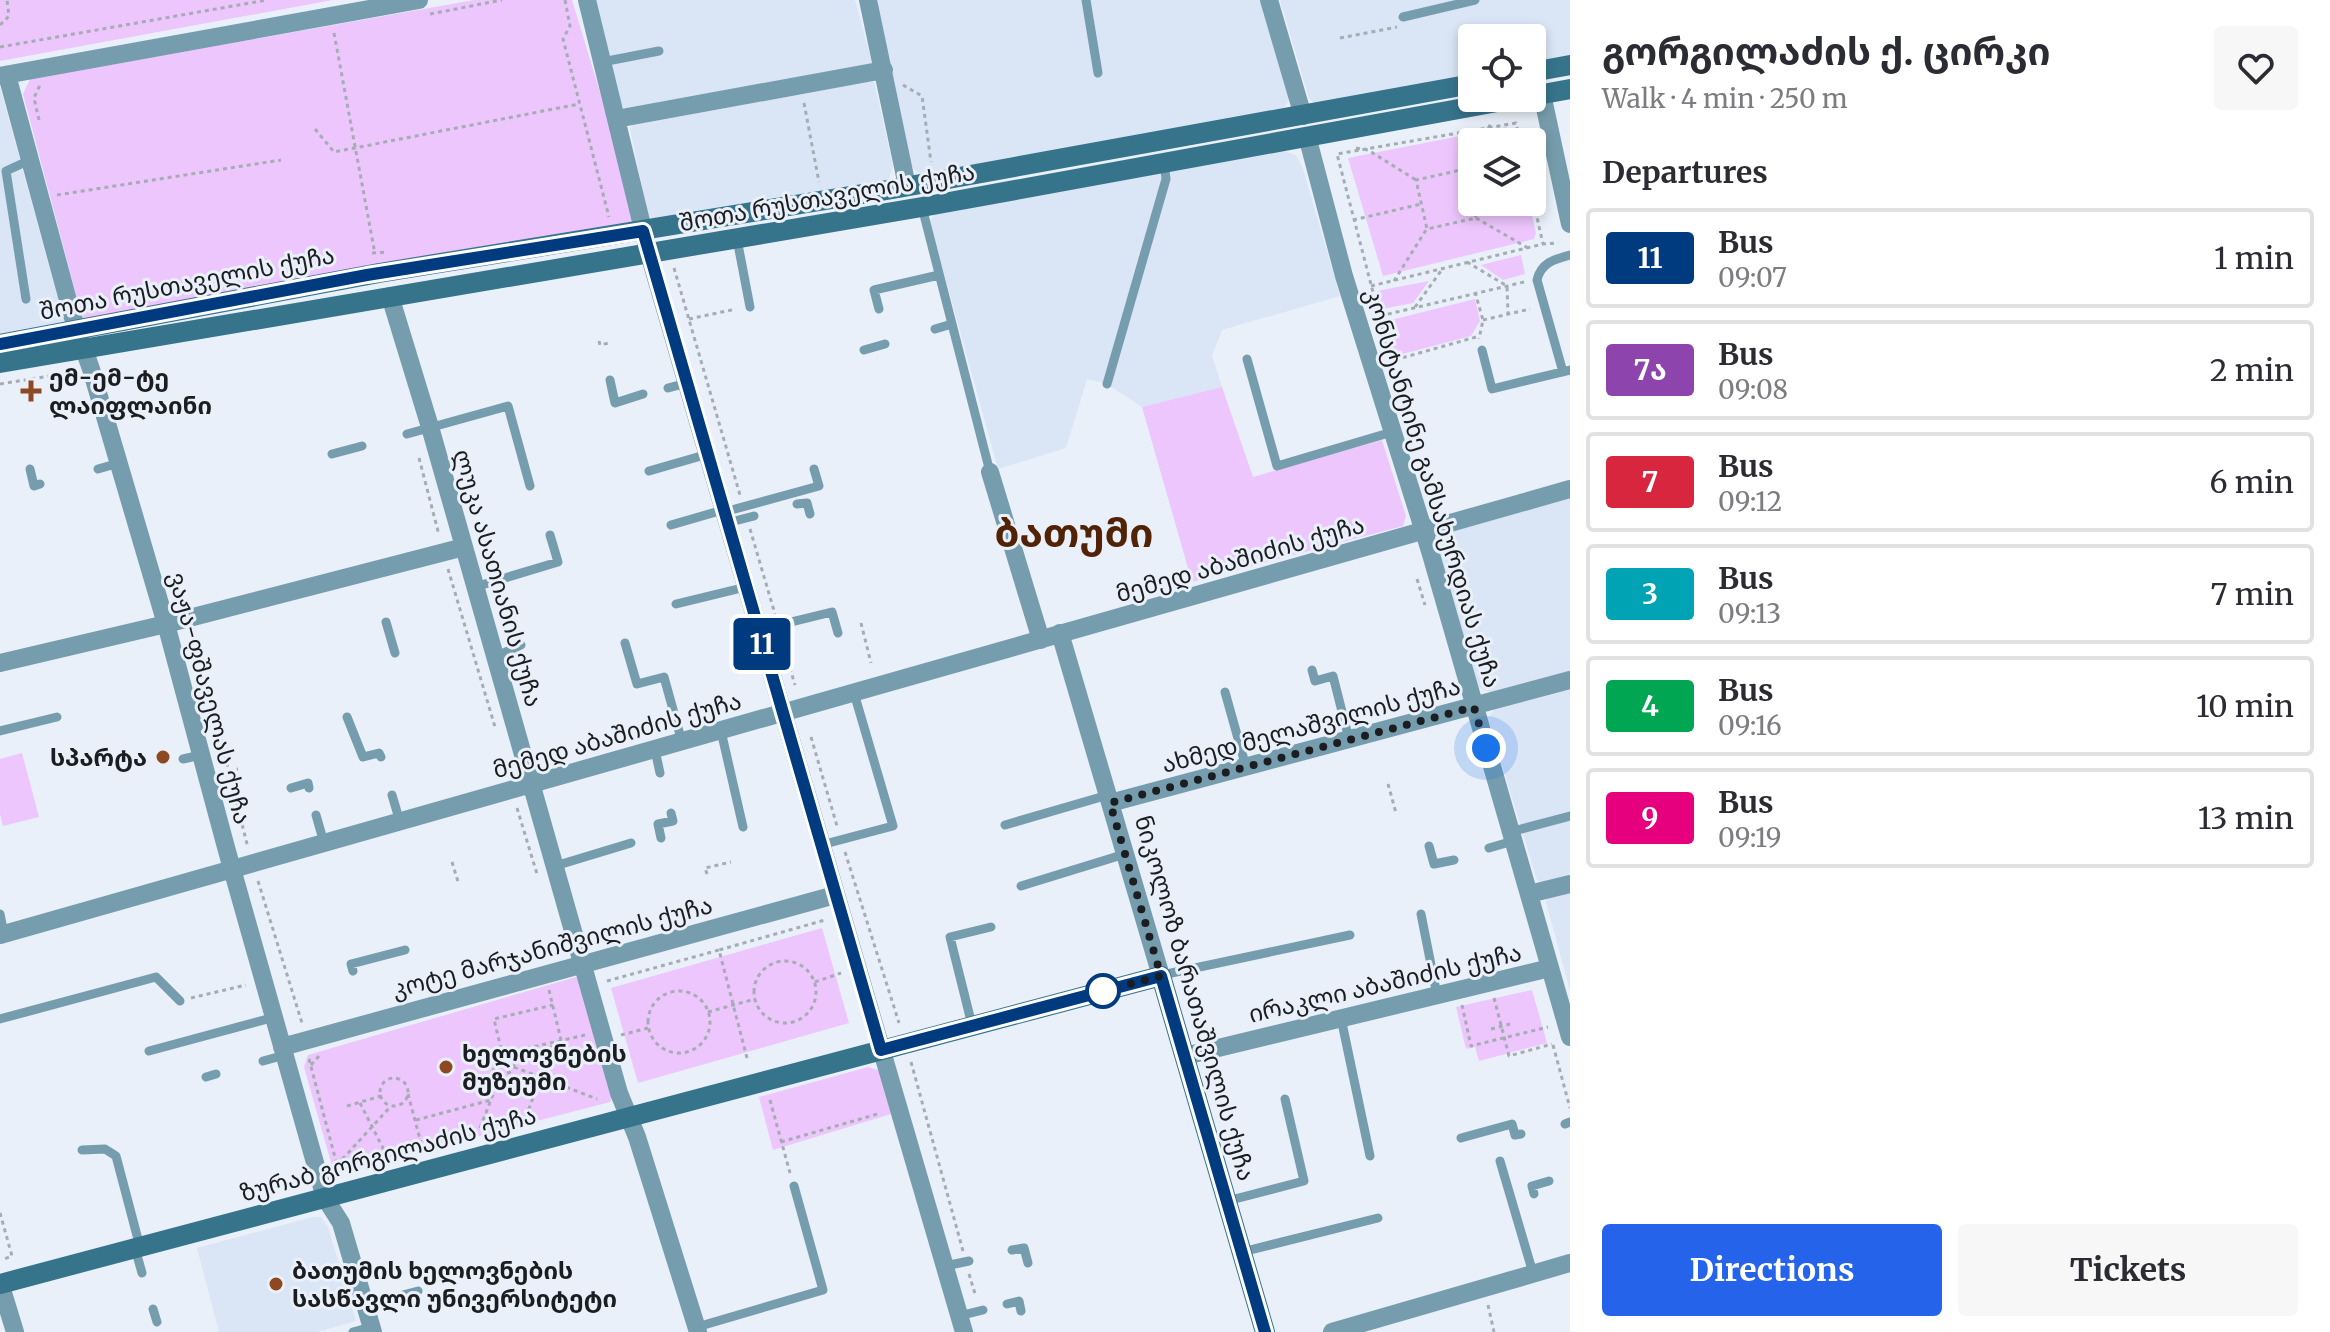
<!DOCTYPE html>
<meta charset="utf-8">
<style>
body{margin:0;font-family:Merriweather,"Noto Sans Georgian",serif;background:#f7f7f7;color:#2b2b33;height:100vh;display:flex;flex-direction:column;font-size:30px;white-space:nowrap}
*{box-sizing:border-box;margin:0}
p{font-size:26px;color:#7c7c81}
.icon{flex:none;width:44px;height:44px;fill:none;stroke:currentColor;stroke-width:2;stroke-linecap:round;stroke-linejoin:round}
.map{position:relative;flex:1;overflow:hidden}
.drawer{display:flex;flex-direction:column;background:#fff;width:760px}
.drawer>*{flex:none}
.badge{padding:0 16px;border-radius:6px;font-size:28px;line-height:52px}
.fabs{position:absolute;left:1458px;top:24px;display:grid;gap:16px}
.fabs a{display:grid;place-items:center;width:88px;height:88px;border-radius:8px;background:#fff;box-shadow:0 4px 12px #0003;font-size:40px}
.you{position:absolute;width:40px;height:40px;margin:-20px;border:6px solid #fff;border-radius:50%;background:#1a73e8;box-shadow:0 0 0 12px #1a73e833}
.map>.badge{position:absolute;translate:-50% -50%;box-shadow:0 0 0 4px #fff}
h2{padding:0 32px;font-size:30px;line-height:72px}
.round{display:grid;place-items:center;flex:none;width:84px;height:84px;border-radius:8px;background:#f7f7f7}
.summary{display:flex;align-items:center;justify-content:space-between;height:136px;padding:0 32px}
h1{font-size:38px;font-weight:700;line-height:60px}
.action{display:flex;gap:16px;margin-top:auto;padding:16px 32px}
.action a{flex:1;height:92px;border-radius:8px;background:#2563eb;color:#fff;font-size:32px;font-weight:700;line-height:92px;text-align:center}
.action a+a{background:#f7f7f7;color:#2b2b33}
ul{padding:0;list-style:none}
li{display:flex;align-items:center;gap:24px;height:100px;margin:0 16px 12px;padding:0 16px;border:4px solid #e1e1e2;border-radius:8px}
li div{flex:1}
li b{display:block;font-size:30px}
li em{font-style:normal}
li .badge{min-width:88px;font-weight:700;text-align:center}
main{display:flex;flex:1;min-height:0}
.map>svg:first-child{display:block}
.built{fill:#dae5f5}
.green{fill:#edc6fd}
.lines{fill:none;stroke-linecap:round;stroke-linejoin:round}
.path{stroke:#a6acb3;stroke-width:3;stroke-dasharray:4 4;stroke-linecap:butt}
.lane{stroke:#769dad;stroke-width:9}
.street{stroke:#769dad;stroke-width:18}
.secondary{stroke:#36748c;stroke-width:20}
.line-casing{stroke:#fff;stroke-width:18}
.line{stroke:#003b80;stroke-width:12}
.walk{stroke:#1b1d20;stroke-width:8;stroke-dasharray:0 14.4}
.poi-dot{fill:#8e4822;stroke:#e9f0f9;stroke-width:3}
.stop-dot{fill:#fff;stroke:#003b80;stroke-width:4}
.labels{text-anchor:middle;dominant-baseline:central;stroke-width:6;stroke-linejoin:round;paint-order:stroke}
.street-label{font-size:24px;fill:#1b1d20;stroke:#e9f0f9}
.poi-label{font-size:24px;font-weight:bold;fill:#1b1d20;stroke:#e9f0f9;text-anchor:start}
.town-label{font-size:40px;font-weight:bold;fill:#512206;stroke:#e9f0f9}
</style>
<main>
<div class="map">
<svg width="1570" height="1332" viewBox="0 0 1570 1332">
<rect width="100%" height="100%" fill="#e9f0f9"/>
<path class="built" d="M592,0H855L872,63L869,67L629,110L621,106Z
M872,0H1260L1289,97L1288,102L1281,110L921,175L909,164Z
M1280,0H1570V59L1532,66V38H1472V77L1314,104L1309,98Z
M874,81L893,167L888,181L656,220L648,217L630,128L633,125Z
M0,87L64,321L62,326L0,337Z
M1279,150L1296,155L1303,169L1340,296L1222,330L1212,356L1222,387L1142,407L1107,384L1087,379L1066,448L998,469L930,222L936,210Z
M1570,496V672L1492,693L1479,688L1436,549L1443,533Z
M1570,686V877L1544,884L1537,880L1488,718L1496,707Z
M1570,892V990L1546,902L1548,897Z
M313,1217H321L328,1227L356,1321L317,1332H219L197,1248Z"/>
<path class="green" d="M0,0H333L0,61Z
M474,0H572L636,211L630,225L87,321L82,317L23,94L30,79Z
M1506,127L1513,131L1515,142H1472V202H1529L1536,233L1534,239L1383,276L1348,158Z
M1521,255L1525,274L1503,280L1481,265Z
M1429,281L1413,303L1382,309L1377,291Z
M1475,299L1480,321L1471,336L1395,356L1387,321Z
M1222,387L1253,477L1382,440L1406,516L1403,526L1192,582L1142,407Z
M22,753L39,817L3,826L0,814V759Z
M822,928L849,1023L638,1083L611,988Z
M576,977L581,979L613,1095L610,1102L349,1170L332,1166L304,1067L308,1055Z
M1532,990L1547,1043L1479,1061L1475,1047L1466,1049L1456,1007Z
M868,1067L878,1070L891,1114L773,1150L759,1097Z"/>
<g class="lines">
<path class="path" d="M565,0L570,26L563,39L609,217
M430,14L502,0
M0,25L9,16L7,0
M334,33L375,254
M1340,38L1397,27
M0,47L267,0
M903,85L922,96L931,162
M804,103L819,182
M39,120L34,98L40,85
M315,129L334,152L579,104
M1480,142L1492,122
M1356,148L1368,150L1416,180
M1465,169L1472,157
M57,195L281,160
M1532,195L1543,244
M1472,201L1465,169L1416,180L1427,229L1476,218L1472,202
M1476,218L1528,248
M1353,220L1421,204
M372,253L388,252
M1467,262L1507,286L1508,314
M674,268L740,495
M1394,281L1426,230
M1371,286L1543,244L1558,243
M1475,292L1483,320L1479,339
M1415,307L1443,268
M1380,316L1524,282
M689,319L736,309
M1483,320L1530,309
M1476,337L1391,361L1337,154L1516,123L1520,142
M599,341L600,345L609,343
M0,384L75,372
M419,458L439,535
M750,529L775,614
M448,569L495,727
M1417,579L1425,605
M861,623L871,663
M781,637L795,685
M209,710L217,724L248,848
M811,737L837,826
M229,771L238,769
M1388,784L1396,813
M517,808L537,874
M845,852L899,1023
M452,862L459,885
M707,874L705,868L731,862
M258,881L302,1023
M754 992a31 31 0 1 1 62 0a31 31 0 1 1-62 0Z
M607,981L719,950
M815,982L841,973
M549,990L561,1040
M648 1022a31 31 0 1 1 62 0a31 31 0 1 1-62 0Z
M191,998L246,985
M1494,998L1509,1056L1552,1044
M1462,1005L1471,1046L1548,1027
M708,1012L755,999
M1491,1029L1510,1024
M621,1035L648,1028
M1553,1045L1570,1108
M501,1049L494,1019L553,1005
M491 1062a12 12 0 1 1 24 0a12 12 0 1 1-24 0Z
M511,1052L585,1035
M747,1058L719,950L825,920
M309,1059L337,1165
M911,1062L963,1251
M311,1065L319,1056
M514,1067L597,1099
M380 1092a14 14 0 1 1 28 0a14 14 0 1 1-28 0Z
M408,1094L421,1143
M770,1100L790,1173
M360,1103L385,1152
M347,1106L381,1096
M526,1117L553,1042
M416,1120L491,1100
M480,1128L501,1074
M781,1142L881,1113
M337,1165L391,1106
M0,1213L12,1256L4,1259
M969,1274L976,1297
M1488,1305L1494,1332"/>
<path class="lane" d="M1086,0L1098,73
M1403,17L1475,0
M602,62L659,51
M922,207L990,472
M737,239L750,307
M26,299L6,171L30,160
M879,309L874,290L939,275
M935,329L952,324
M864,350L885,344
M1482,350L1492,389L1570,370
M1247,359L1277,466L1392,432
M1563,372L1537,280C1541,263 1554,259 1570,255
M610,380L615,403L643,394
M1107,384L1166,179L1164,162
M668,388L687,383
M407,434L508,406L530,486
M332,454L362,446
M30,469L34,486L40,484
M98,469L119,463
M649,471L708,454
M797,504L807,503L810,514
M724,512L819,486L814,469
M727,523L754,516
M671,525L723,510
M475,587L558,562L550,535
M676,604L746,587
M386,622L395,653
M758,630L832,612L838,633
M625,643L637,684L664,677L682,742
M495,657L521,645
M1312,670L1315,681L1333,676L1349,739
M1225,692L1246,767
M347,717L363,757L379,753L381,757
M0,731L57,717
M721,731L743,827
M655,750L660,773
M183,759L201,755
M291,788L308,783L309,788
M392,795L400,822
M316,815L324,843
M1005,825L1108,795
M1510,832L1570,816
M661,838L658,824L673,821L671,813
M821,845L893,826L854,693
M1429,846L1434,864L1454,860
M1489,848L1513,841
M555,866L631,843
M1021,886L1125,854
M0,914L4,934
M1421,914L1437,995
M353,971L351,964L405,950
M1162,975L1350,935
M1341,1018L1370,1156
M0,1019L156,977L180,1001
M972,1025L950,937L991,927
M149,1051L275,1017
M263,1061L285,1055
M206,1077L216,1074
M1565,1124L1570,1122
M1461,1138L1512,1124L1515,1135L1521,1134
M82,1150L105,1149L116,1156L140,1247
M1500,1161L1533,1273
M1534,1194L1532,1186L1549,1181
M1227,1201L1304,1181L1285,1099
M135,1248L142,1273
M1012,1250L1024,1248L1028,1263
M1242,1252L1378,1218
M945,1266L969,1261
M1007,1304L1019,1301L1021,1311
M365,1305L418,1291
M153,1309L157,1322
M959,1316L983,1310
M697,1327L823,1290L794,1186
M353,1332L371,1327"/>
<path class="street" d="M587,0L649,254L964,1332
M868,0L907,186
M1269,0L1303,116
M7,75L72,315L91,369L166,624L227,851L325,1198L341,1223L373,1332
M0,76L419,0
M1542,94L1570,224
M616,119L884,70
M1307,136L1344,276L1430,551L1570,1037
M390,296L430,427L619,1093L637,1137L698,1332
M990,472L1041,640
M1060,633L1161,976
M0,663L166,624L464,547
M1110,803L1570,680
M1529,894L1570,884
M0,935L1570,489
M282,1047L835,895
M1185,1056L1550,968
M0,1283L15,1332
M1332,1332L1570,1263"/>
<path class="secondary" d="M1532,72L1570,65
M1532,96L1570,89
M0,344L379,273L893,189L1472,84
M0,363L922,207L1519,98
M0,1284L1161,976L1265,1332"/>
</g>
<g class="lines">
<defs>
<path id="line" d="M0,344L367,275L643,231L881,1050L1161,976L1265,1332"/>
</defs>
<use href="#line" class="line-casing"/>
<use href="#line" class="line"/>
<path class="walk" d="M1103,991L1161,976L1110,803L1474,707L1486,748"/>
</g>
<g class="poi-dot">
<path d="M27 379h8v8h8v8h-8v8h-8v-8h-8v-8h8z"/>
<circle cx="163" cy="757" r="8"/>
<circle cx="446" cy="1067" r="8"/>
<circle cx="276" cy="1284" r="8"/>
</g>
<circle class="stop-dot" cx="1103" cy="991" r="16"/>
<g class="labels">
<g class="street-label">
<text transform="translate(827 197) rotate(-10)">შოთა რუსთაველის ქუჩა</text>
<text transform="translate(187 283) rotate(-11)">შოთა რუსთაველის ქუჩა</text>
<text transform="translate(1433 488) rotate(73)">კონსტანტინე გამსახურდიას ქუჩა</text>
<text transform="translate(1240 559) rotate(-16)">მემედ აბაშიძის ქუჩა</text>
<text transform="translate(498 578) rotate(74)">ლუკა ასათიანის ქუჩა</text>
<text transform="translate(210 698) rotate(75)">ვაჟა-ფშაველას ქუჩა</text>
<text transform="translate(1311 725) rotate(-15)">ახმედ მელაშვილის ქუჩა</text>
<text transform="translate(617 735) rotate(-16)">მემედ აბაშიძის ქუჩა</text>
<text transform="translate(552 947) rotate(-15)">კოტე მარჯანიშვილის ქუჩა</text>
<text transform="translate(1385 983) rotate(-13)">ირაკლი აბაშიძის ქუჩა</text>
<text transform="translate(1195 998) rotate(74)">ნიკოლოზ ბარათაშვილის ქუჩა</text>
<text transform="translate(388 1154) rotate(-15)">ზურაბ გორგილაძის ქუჩა</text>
</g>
<g class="poi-label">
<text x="49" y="377">ემ-ემ-ტე<tspan x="49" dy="28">ლაიფლაინი</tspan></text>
<text x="147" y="757" text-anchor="end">სპარტა</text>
<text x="462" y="1053">ხელოვნების<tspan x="462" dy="28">მუზეუმი</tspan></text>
<text x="292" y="1270">ბათუმის ხელოვნების<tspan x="292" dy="28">სასწავლი უნივერსიტეტი</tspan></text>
</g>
<g class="town-label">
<text x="1074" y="533">ბათუმი</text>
</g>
</g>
</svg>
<div class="fabs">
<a><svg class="icon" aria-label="locate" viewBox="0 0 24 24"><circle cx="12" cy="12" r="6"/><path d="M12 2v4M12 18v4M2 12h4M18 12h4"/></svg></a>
<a><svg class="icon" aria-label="layers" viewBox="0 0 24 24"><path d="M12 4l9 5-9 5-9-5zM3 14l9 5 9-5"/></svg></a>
</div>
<div class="you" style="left:1486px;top:748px"></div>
<b class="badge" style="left:762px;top:644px;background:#003b80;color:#fff">11</b>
</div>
<section class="drawer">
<div class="summary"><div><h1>გორგილაძის ქ. ცირკი</h1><p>Walk · 4 min · 250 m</p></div><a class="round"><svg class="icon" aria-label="heart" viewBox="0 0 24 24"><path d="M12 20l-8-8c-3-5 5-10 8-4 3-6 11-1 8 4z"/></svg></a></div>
<h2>Departures</h2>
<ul>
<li><span class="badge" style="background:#003b80;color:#fff">11</span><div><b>Bus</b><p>09:07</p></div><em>1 min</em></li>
<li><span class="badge" style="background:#8e44ad;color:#fff">7ა</span><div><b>Bus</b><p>09:08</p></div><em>2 min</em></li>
<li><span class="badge" style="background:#d7263d;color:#fff">7</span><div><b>Bus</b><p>09:12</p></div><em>6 min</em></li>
<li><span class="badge" style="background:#00a3b4;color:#fff">3</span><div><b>Bus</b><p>09:13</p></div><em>7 min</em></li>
<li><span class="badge" style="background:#00a651;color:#fff">4</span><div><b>Bus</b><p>09:16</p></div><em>10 min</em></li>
<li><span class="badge" style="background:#e6007e;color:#fff">9</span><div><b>Bus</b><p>09:19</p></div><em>13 min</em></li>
</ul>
<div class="action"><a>Directions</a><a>Tickets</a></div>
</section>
</main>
